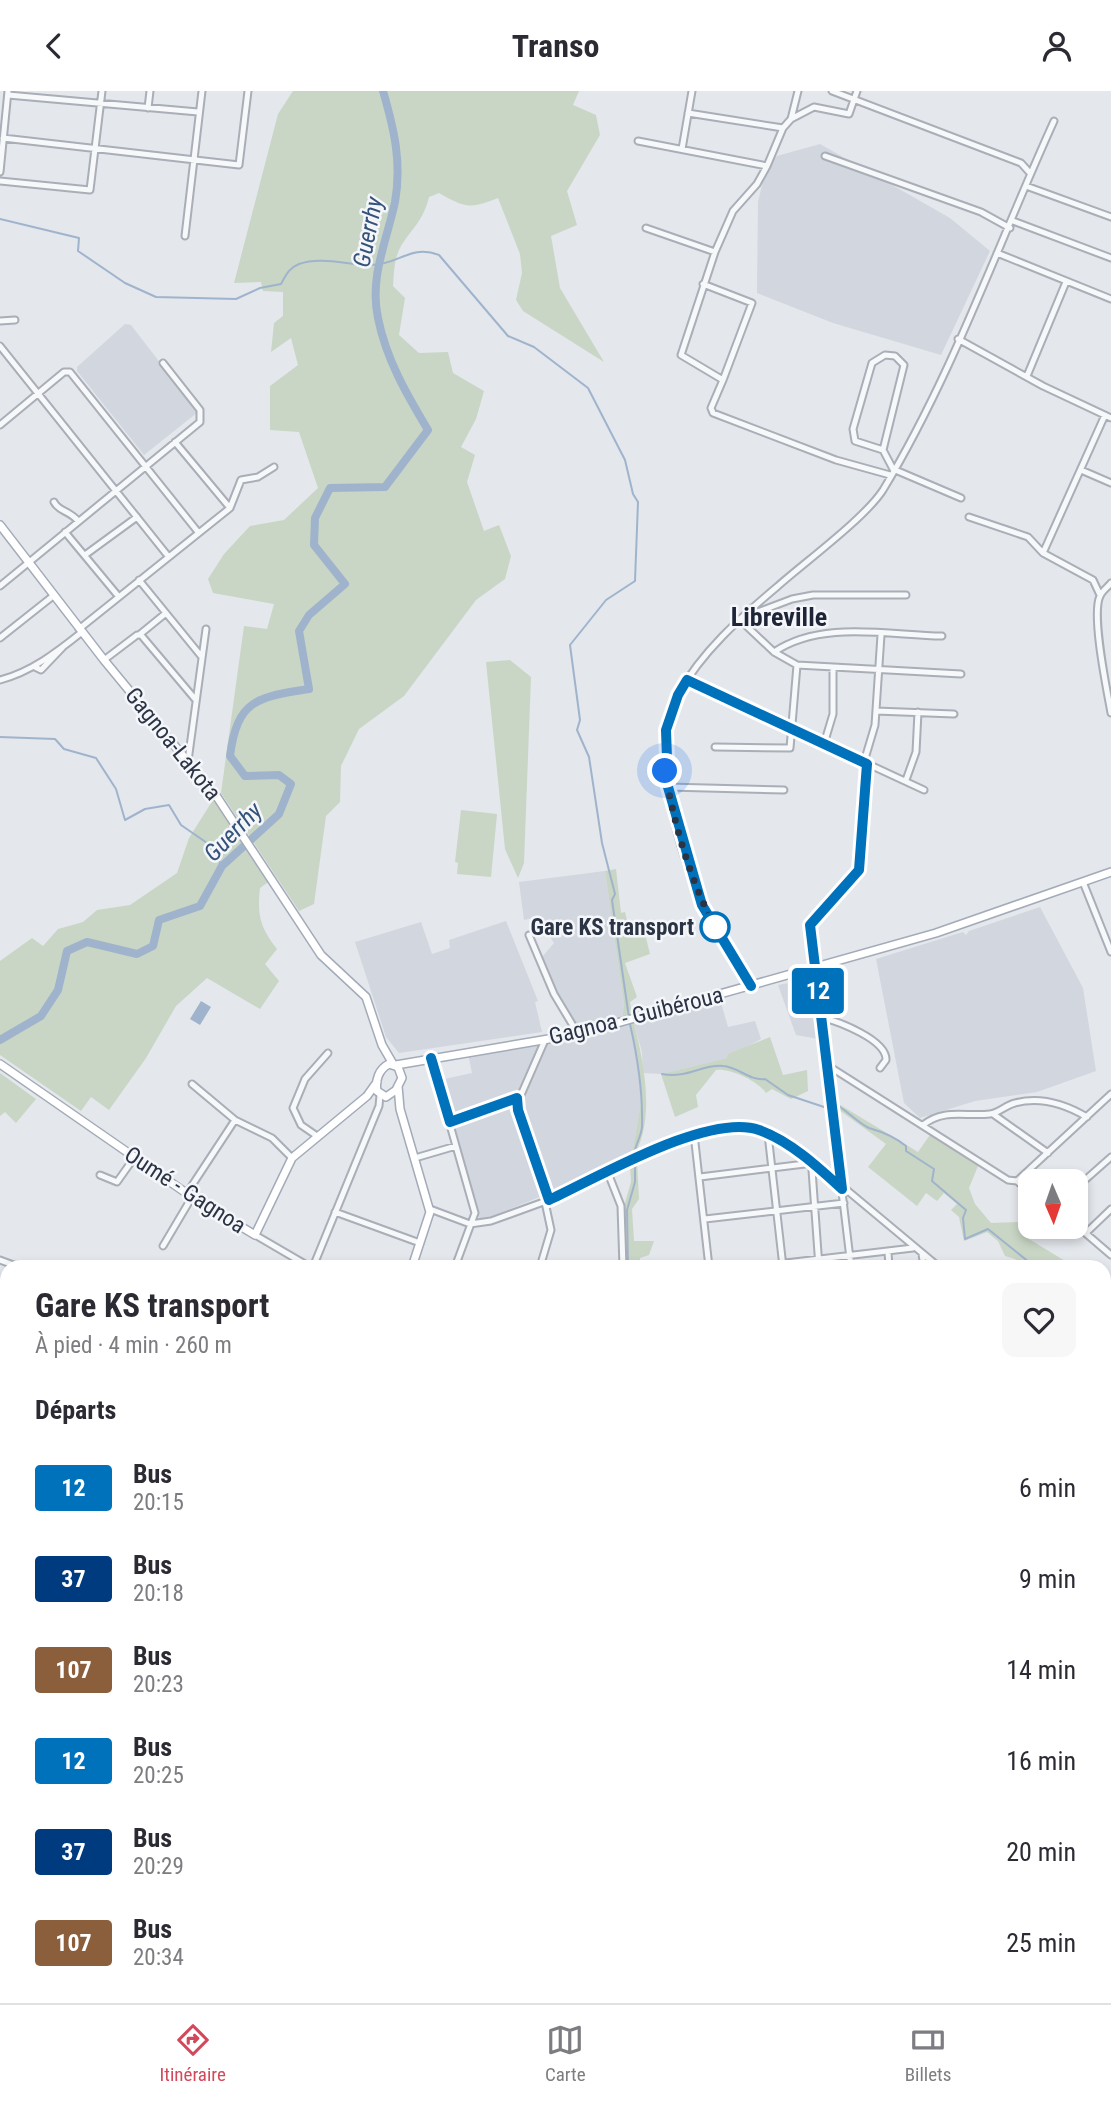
<!DOCTYPE html>
<html lang="fr">
<meta charset="utf-8">
<style>
body{margin:0;font-family:"Roboto Condensed",sans-serif;background:#f7f7f7;color:#2b2b33;height:100vh;display:flex;flex-direction:column;font-size:26px;white-space:nowrap}
*{box-sizing:border-box;margin:0}
p{font-size:23px;color:#7c7c81}
.icon{flex:none;width:38px;height:38px;fill:none;stroke:currentColor;stroke-width:2;stroke-linecap:round;stroke-linejoin:round}
.map{position:relative;flex:1;overflow:hidden}
.sheet{position:absolute;left:0px;top:1169px;width:1111px;height:744px;display:flex;flex-direction:column;background:#fff;border-radius:21px 21px 0 0;box-shadow:0 4px 10px #0003}
.sheet>*{flex:none}
.badge{padding:0 14px;border-radius:5px;font-size:24px;line-height:46px}
.needle{width:46px;rotate:178deg}
.buttons{position:absolute;left:1018px;top:1078px;display:grid;gap:14px}
.buttons a{display:grid;place-items:center;width:70px;height:70px;border-radius:14px;background:#fff;box-shadow:0 4px 10px #0003;font-size:35px}
.you{position:absolute;width:35px;height:35px;margin:-18px;border:5px solid #fff;border-radius:50%;background:#1a73e8;box-shadow:0 0 0 10px #1a73e833}
.map>.badge{position:absolute;translate:-50% -50%;box-shadow:0 0 0 4px #fff}
h2{padding:0 35px;font-size:26px;line-height:63px}
.round{display:grid;place-items:center;flex:none;width:74px;height:74px;border-radius:14px;background:#f7f7f7}
.head{display:flex;align-items:center;justify-content:space-between;height:119px;padding:0 35px}
h1{font-size:33px;font-weight:700;line-height:52px}
ul{padding:0;list-style:none}
li{display:flex;align-items:center;gap:21px;height:91px;padding:0 35px}
li div{flex:1}
li b{display:block;font-size:26px}
li em{font-style:normal}
li .badge{min-width:77px;font-weight:700;text-align:center}
header{display:flex;justify-content:space-between;align-items:center;height:91px;padding:0 35px;background:#fff;font-size:32px;font-weight:700}
.tab-bar{display:flex;justify-content:space-around;align-items:center;height:98px;border-top:2px solid #e1e1e2;background:#fff;font-size:19px;color:#7c7c81}
.tab-bar a{display:grid;justify-items:center;gap:4px}
.tab-bar .selected{color:#d1495b}
.map>svg:first-child{display:block}
.built{fill:#d2d6de}
.green{fill:#c9d6c5}
.water{fill:#9fb4cc}
.lines{fill:none;stroke-linecap:round;stroke-linejoin:round}
.stream{stroke:#9fb4cc;stroke-width:2}
.river{stroke:#9fb4cc;stroke-width:8}
.minor-casing{stroke:#a9aeb7;stroke-width:9}
.major-casing{stroke:#a3abb8;stroke-width:10}
.minor{stroke:#f7f8fa;stroke-width:5}
.major{stroke:#fff;stroke-width:7}
.line-casing{stroke:#fff;stroke-width:16}
.line{stroke:#0072bc;stroke-width:10}
.walk{stroke:#2b3445;stroke-width:7;stroke-dasharray:0 12.6}
.stop-dot{fill:#fff;stroke:#0072bc;stroke-width:3.5}
.labels{text-anchor:middle;dominant-baseline:central;stroke-width:5;stroke-linejoin:round;paint-order:stroke}
.street-label{font-size:23px;fill:#2b3445;stroke:#f4f6f9}
.stop-label{font-size:23px;font-weight:bold;fill:#2b3445;stroke:#f4f6f9;text-anchor:end}
.water-label{font-size:24px;font-style:italic;fill:#34527a;stroke:#f4f6f9}
.quarter-label{font-size:26px;font-weight:bold;fill:#1d2536;stroke:#f4f6f9}
</style>
<header><svg class="icon" aria-label="back" viewBox="0 0 24 24"><path d="M15 5l-7 7 7 7"/></svg>Transo<svg class="icon" aria-label="person" viewBox="0 0 24 24"><circle cx="12" cy="8" r="4"/><path d="M4 21q1-7 8-7t8 7"/></svg></header>
<div class="map">
<svg width="1111" height="1912" viewBox="0 0 1111 1912">
<rect width="100%" height="100%" fill="#e4e7ec"/>
<path class="built" d="M820,53L950,127L990,160L941,264L833,232L757,202L758,111L766,78L777,65Z
M125,233L131,234L198,321L144,364L77,280V276Z
M605,780L624,913L622,928L579,939L554,899L542,866L554,852L537,826L524,829L519,791Z
M1040,816L1083,897L1096,980L1037,1001L975,1010L920,1027L904,1012L876,868L963,841L966,844L969,840Z
M506,830L538,910L535,911L542,941L399,962L386,946L355,851L421,831L432,863L450,857L449,849Z
M805,889L811,893L818,948L796,944L778,894Z
M720,908L728,936L755,930L761,948L727,967L661,983L643,982L642,961L633,929Z
M628,932L637,965L641,1011L631,1069L480,1130L440,989L472,982L468,963L546,954Z
M1104,1462L1111,1470V1557L1104,1568Z"/>
<path class="green" d="M293,0H579L573,14L596,24L600,44L567,100L577,134L551,145L560,197L604,271L523,220L516,209L522,182L520,163L498,107C470,118 465,117 439,102L429,106C423,130 413,136 401,155C394,167 394,181 393,195L405,207L399,244L419,262L448,261L453,282L484,300L476,328L461,356L475,364L467,391L484,440L499,434L511,465L505,488L476,509L404,605L359,638L341,675L340,711L326,725L314,813L299,820L221,702L244,535L267,538L274,513L213,502L208,488L224,463L250,435L284,429L318,397L299,341L270,339V295L298,274L291,247L271,261L274,232L283,225V201L263,200L261,191L234,192L278,23Z
M510,569L531,586L524,772L518,787L505,758L486,571Z
M213,709L271,789L260,797C257,823 260,837 277,858L265,873L279,890L260,918L207,887L176,915L146,967L109,1019L91,1006L81,1020L0,964V870L32,847L43,855L58,838L83,831L97,819L130,814L177,782L189,747Z
M461,719L497,723L491,786L457,783L458,772L455,771Z
M616,778L621,822L625,821L631,846L645,843L650,863L625,872L637,906L630,911L632,925L622,928L624,913L605,780Z
M633,929C644,970 657,1033 631,1069L641,1011L637,965L628,932Z
M770,946L783,984L807,979L808,1000L791,1008L772,998L766,1002C758,990 730,977 716,979L696,1004L698,1016L675,1026L661,983L727,967L728,963Z
M0,982L36,1008L16,1032L5,1021L0,1025Z
M837,1012L918,1061L932,1041L978,1075L969,1097L975,1113L991,1132L1018,1131L1027,1140L1024,1145L1075,1176H1021L1015,1168L1005,1165L998,1150L987,1141L964,1150L959,1126L951,1119L957,1113L944,1102L937,1110L926,1102L917,1115L868,1076L886,1053L835,1016Z
M637,1070L639,1108L632,1118L634,1150H654L649,1164L640,1167V1176H628L623,1119L631,1091L630,1075Z
M1107,1189L1111,1191V1226L1104,1225V1192Z
M1104,1284H1111V1341L1104,1328Z
M0,1684L7,1686V1906H113V1912H0Z"/>
<path class="water" d="M201,910L211,916L200,934L190,928Z"/>
<g class="lines">
<path class="stream" d="M0,128L79,147L78,160L125,192L156,206L236,208L260,197L281,193C286,184 289,177 299,173C321,165 348,174 371,174C399,174 410,153 439,164L508,245L534,256L588,297L625,369L633,403L638,411L635,490L606,509L570,554L580,629L577,639L589,666L602,752L615,803L612,809L629,927
M0,646L55,648L64,658L96,667L116,698L125,729L145,718L169,714L181,734L210,754L222,775
M630,933C638,968 643,1000 642,1036C641,1047 633,1057 634,1068
M662,983C687,988 702,973 723,975C739,976 749,990 765,988L788,1004L824,1016
M840,1016C849,1022 860,1033 869,1037C883,1041 895,1046 906,1055V1060L934,1078L932,1090L966,1119L963,1127L965,1148L988,1138L1035,1176
M628,1176L627,1119L635,1091V1073
M1104,1216L1111,1218
M0,1559L7,1575
M774,1906L778,1912"/>
<path class="river" d="M0,949L41,925L58,899L67,860L87,851L137,863L153,855L159,829L200,815L222,775L279,723L291,693L279,684L245,685L230,665C237,609 257,606 309,598L299,540L309,524L345,493L314,454L315,427L330,397L385,396L428,339C407,304 386,268 378,227C369,187 387,149 395,111C402,71 394,38 383,0"/>
<defs>
<path id="minor" d="M798,0L791,28L783,37L767,75L757,93L733,120L715,161L681,264L723,289L711,317L713,322L836,369L890,384
M832,0L1021,72L1030,82
M8,4L198,21
M148,17L150,0
M688,22L783,37
M791,28L814,16L849,23L857,0
M3,47L239,74L248,0
M638,50L767,75
M682,58L692,0
M825,65L981,121L1010,137
M0,81L8,0
M0,90L90,99L102,0
M1026,95L1111,126
M1013,130L1111,167
M646,137L715,161
M185,145L202,0
M997,162L1111,208
M703,193L752,212L723,289
M0,230L15,229
M958,248L1043,295L1111,327
M0,255L168,465
M1027,285L1066,191
M0,334L64,281H70L198,441
M175,351L230,417
M883,359L855,350L853,338L872,272L885,264L895,265L904,274L883,359L893,378L961,407
M1081,379L1111,392
M54,411C59,421 69,419 78,430
M969,426L1028,446L1043,462L1093,489L1100,504
M65,441L119,506
M1043,462L1105,324
M85,464L137,426
M139,489L201,565
M1111,492C1108,496 1102,500 1100,505C1091,524 1107,599 1111,622
M0,495L200,331V319L163,272
M906,504H813L792,508L739,528L774,561L797,574L961,583
M79,538L230,417L241,389L258,386L274,376
M139,544L166,522
M0,547L53,505
M774,561C821,529 887,544 942,545
M104,569L137,544H141L195,608
M35,576L41,579L63,556
M0,589C31,581 57,561 82,541
M687,589L924,699
M876,620L954,623
M824,653L833,623V578
M715,656L790,657L797,574
M188,670L206,538
M864,671L875,634L881,544
M906,689L916,661L918,621
M668,696L784,699
M1083,791L1111,861
M529,844L554,903L578,943
M751,895C735,869 714,842 702,813C678,757 649,660 678,604C701,561 741,526 778,495C805,471 865,427 883,399C953,283 998,153 1054,30
M822,927C838,930 887,949 886,969L880,977
M545,949L517,1013L549,1109
M431,967L475,1122L455,1176
M827,974L1008,1089L1017,1090L1031,1102
M192,993L235,1029L272,1047L292,1067
M993,1023L1048,1062
M450,1031L517,1007
M923,1034C944,1017 966,1026 990,1023C999,1022 1006,1014 1015,1012C1040,1005 1065,1013 1087,1026
M694,1043L709,1176
M768,1043L783,1176
M317,1045L301,1034L293,1017L305,988L328,962
M415,1067L456,1055
M818,1075L812,1079L819,1176
M608,1082L621,1115L623,1176
M100,1084L117,1091L134,1067
M700,1086L813,1072
M1017,1090L1111,1003
M1076,1097L1111,1066
M187,1102L235,1029
M430,1118L470,1133L491,1130L549,1109L694,1043L726,1035H742L768,1043L818,1075L939,1176
M335,1121L420,1152
M705,1128L844,1112
M1076,1134L1111,1164
M1086,1142L1111,1118
M255,1144L310,1176
M163,1155L192,1106
M888,1161L889,1176
M922,1163L924,1176
M0,1169L19,1176
M282,1176L299,1171
M313,1176L379,1015L380,1004
M540,1176L551,1139L545,1111
M751,1176L913,1157
M851,1176L810,834L859,779L867,672
M0,1259L7,1257
M1104,1264L1111,1263
M0,1296L7,1298
M0,1337L7,1339
M1104,1389L1111,1386
M0,1407L7,1410
M1104,1447L1111,1462
M0,1472L7,1474
M1104,1574L1111,1564
M1104,1588L1111,1593
M1104,1647L1111,1636
M1104,1650L1111,1662
M0,1675L7,1677
M1104,1745L1111,1758
M1104,1784L1111,1781
M1104,1839L1111,1852
M1104,1868L1111,1865
M107,1906L109,1912
M202,1906L203,1912
M261,1906L262,1912
M355,1906L372,1912
M552,1906L555,1912
M652,1906L655,1912
M917,1906L920,1912
M951,1906L955,1912
M996,1906L999,1912
M1042,1906L1045,1912
M1091,1906L1094,1912
M286,1912L287,1906
M379,1912L381,1906
M463,1912L467,1906
M508,1912L513,1906
M695,1912L708,1906
M1017,1912L1029,1906"/>
<path id="major" d="M0,434L104,569L217,706L321,864L366,906L382,954L393,973
M0,973L192,1106L255,1144L292,1067L367,1005L377,991
M389,973L398,976L402,987L396,999L386,1006L377,1000C375,989 379,978 389,973Z
M396,974L578,943L936,842L1111,781
M398,995L400,1018L430,1121L412,1176
M621,1906L624,1912"/>
</defs>
<use href="#minor" class="minor-casing"/>
<use href="#major" class="major-casing"/>
<use href="#minor" class="minor"/>
<use href="#major" class="major"/>
</g>
<g class="lines">
<defs>
<path id="line" d="M431,967L450,1031L517,1007L518,1019L549,1109C597,1087 709,1021 759,1039C790,1050 818,1076 842,1098L810,834L859,779L867,673L687,589L678,604L666,639L668,696L702,814L751,895"/>
</defs>
<use href="#line" class="line-casing"/>
<use href="#line" class="line"/>
<path class="walk" d="M665,680C674,733 690,789 715,836"/>
</g>
<circle class="stop-dot" cx="715" cy="836" r="14"/>
<g class="labels">
<g class="street-label">
<text transform="translate(173 653) rotate(51)">Gagnoa-Lakota</text>
<text transform="translate(636 925) rotate(-14)">Gagnoa - Guibéroua</text>
<text transform="translate(185 1099) rotate(33)">Oumé - Gagnoa</text>
</g>
<g class="stop-label">
<text x="694" y="836">Gare KS transport</text>
</g>
<g class="water-label">
<text transform="translate(368 141) rotate(-79)">Guerrhy</text>
<text transform="translate(233 741) rotate(-46)">Guerrhy</text>
</g>
<g class="quarter-label">
<text x="779" y="526">Libreville</text>
</g>
</g>
</svg>
<div class="buttons">
<a><svg class="needle" viewBox="-14 -14 28 28"><path d="M0-13l5 13h-10z" fill="#e53935"/><path d="M0 13l5-13h-10z" fill="#7c7c81"/></svg></a>
</div>
<div class="you" style="left:665px;top:680px"></div>
<b class="badge" style="left:818px;top:900px;background:#0072bc;color:#fff">12</b>
<section class="sheet">
<div class="head"><div><h1>Gare KS transport</h1><p>À pied · 4 min · 260 m</p></div><a class="round"><svg class="icon" aria-label="heart" viewBox="0 0 24 24"><path d="M12 20l-8-8c-3-5 5-10 8-4 3-6 11-1 8 4z"/></svg></a></div>
<h2>Départs</h2>
<ul>
<li><span class="badge" style="background:#0072bc;color:#fff">12</span><div><b>Bus</b><p>20:15</p></div><em>6 min</em></li>
<li><span class="badge" style="background:#003b80;color:#fff">37</span><div><b>Bus</b><p>20:18</p></div><em>9 min</em></li>
<li><span class="badge" style="background:#8b5e3c;color:#fff">107</span><div><b>Bus</b><p>20:23</p></div><em>14 min</em></li>
<li><span class="badge" style="background:#0072bc;color:#fff">12</span><div><b>Bus</b><p>20:25</p></div><em>16 min</em></li>
<li><span class="badge" style="background:#003b80;color:#fff">37</span><div><b>Bus</b><p>20:29</p></div><em>20 min</em></li>
<li><span class="badge" style="background:#8b5e3c;color:#fff">107</span><div><b>Bus</b><p>20:34</p></div><em>25 min</em></li>
</ul>
</section>
</div>
<nav class="tab-bar">
<a class="selected"><svg class="icon" aria-label="directions" viewBox="0 0 24 24"><path d="M12 3l9 9-9 9-9-9zM9 14v-3h6M13 9l2 2-2 2"/></svg>Itinéraire</a>
<a><svg class="icon" aria-label="map" viewBox="0 0 24 24"><path d="M3 6l6-2 6 2 6-2v14l-6 2-6-2-6 2zM9 4v14M15 6v14"/></svg>Carte</a>
<a><svg class="icon" aria-label="tickets" viewBox="0 0 24 24"><path d="M3 7h18v10H3zM15 7v10"/></svg>Billets</a>
</nav>
